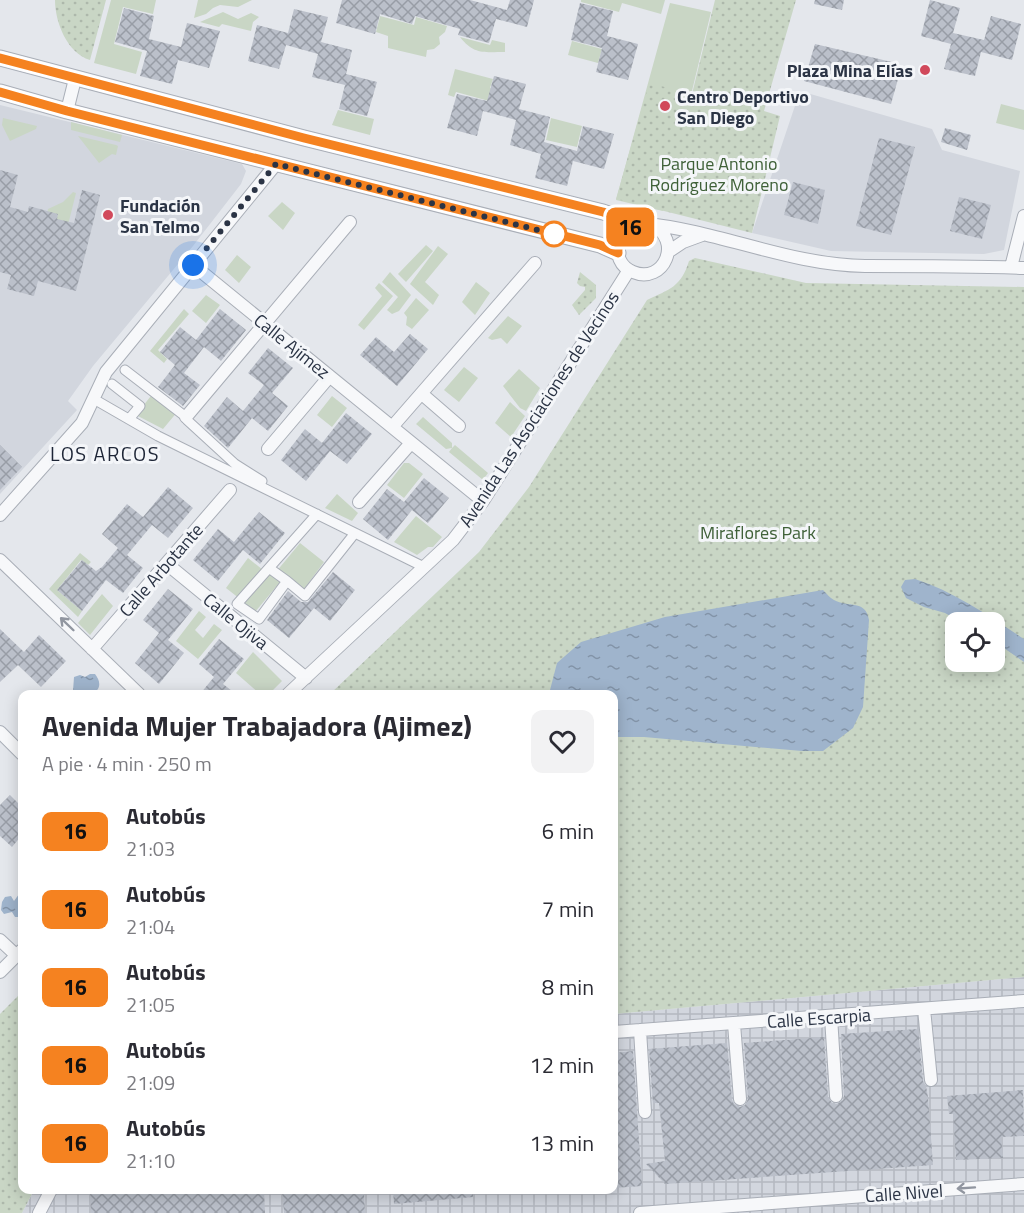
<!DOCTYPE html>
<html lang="es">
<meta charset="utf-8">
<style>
body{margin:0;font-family:"Titillium Web",sans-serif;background:#f2f2f3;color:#2b2b33;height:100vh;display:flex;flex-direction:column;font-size:22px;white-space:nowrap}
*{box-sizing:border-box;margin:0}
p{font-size:20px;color:#7c7c81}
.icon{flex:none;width:33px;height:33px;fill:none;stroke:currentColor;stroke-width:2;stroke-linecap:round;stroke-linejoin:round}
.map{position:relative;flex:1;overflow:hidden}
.details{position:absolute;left:18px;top:690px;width:600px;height:504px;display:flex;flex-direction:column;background:#fff;border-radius:12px;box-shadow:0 3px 15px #0003}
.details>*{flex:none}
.badge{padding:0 12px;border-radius:9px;font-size:21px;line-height:39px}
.buttons{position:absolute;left:945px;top:612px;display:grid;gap:12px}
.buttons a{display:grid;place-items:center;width:60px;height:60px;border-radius:12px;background:#fff;box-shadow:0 3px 15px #0003;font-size:30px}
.you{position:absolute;width:30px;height:30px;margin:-15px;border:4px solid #fff;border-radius:50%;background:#1a73e8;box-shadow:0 0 0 9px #1a73e833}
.map>.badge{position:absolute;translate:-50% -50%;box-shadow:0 0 0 3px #fff}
.round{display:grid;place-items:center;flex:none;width:63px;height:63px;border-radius:12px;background:#f2f2f3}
.overview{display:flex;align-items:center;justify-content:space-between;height:102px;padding:0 24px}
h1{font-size:28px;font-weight:700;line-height:45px}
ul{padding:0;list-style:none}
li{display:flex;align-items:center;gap:18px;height:78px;padding:0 24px}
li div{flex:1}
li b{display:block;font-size:22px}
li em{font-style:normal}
li .badge{min-width:66px;font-weight:700;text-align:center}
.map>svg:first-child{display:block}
.built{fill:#d2d6de}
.industrial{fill:url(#industrial-grid)}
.green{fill:#c9d6c5}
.park{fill:url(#park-dots);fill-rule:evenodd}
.water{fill:url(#water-ripples)}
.building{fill:url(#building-cross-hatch)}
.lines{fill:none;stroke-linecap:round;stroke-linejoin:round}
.pedestrian-casing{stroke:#a9aeb7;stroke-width:11}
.minor-casing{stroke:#a9aeb7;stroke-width:14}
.tertiary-casing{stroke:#a9aeb7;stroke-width:17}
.pedestrian{stroke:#f7f8fa;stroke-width:9}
.minor{stroke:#f7f8fa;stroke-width:12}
.tertiary{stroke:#f7f8fa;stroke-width:15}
.oneway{stroke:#9196a0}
.line-casing{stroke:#fff;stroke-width:14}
.line{stroke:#f58220;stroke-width:9}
.walk{stroke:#2b3445;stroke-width:6;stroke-dasharray:0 10.8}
.poi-dot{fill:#d1495b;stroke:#f4f6f9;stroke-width:2}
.stop-dot{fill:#fff;stroke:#f58220;stroke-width:3}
.labels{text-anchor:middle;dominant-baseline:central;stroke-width:6;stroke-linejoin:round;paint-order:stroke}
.poi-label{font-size:18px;font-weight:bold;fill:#2b3445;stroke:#f4f6f9;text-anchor:start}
.park-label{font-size:18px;fill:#3f6138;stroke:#f4f6f9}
.street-label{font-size:18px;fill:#2b3445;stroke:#f4f6f9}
.neighbourhood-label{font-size:20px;letter-spacing:1.5px;fill:#1d2536;stroke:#f4f6f9}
</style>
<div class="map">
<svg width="1024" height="1213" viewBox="0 0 1024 1213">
<defs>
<pattern id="industrial-grid" width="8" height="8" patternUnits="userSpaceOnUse" patternTransform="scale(1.5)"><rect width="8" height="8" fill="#d2d6de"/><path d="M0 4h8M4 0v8" fill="none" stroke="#b4b8c0"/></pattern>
<pattern id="park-dots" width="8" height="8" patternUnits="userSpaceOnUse" patternTransform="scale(1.5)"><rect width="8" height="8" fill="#c9d6c5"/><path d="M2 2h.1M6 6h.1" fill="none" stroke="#adb8ab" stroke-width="1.8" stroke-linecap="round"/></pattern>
<pattern id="water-ripples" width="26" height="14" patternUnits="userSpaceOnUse" patternTransform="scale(1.5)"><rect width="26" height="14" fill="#9fb4cc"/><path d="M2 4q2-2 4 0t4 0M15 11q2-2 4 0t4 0" fill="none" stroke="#8293a7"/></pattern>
<pattern id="building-cross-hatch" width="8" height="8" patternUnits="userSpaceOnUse" patternTransform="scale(1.5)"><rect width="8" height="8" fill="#bbc0ca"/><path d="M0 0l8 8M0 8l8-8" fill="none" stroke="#989da6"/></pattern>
</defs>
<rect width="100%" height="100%" fill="#e4e7ec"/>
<path class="built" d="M800,91L932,129L942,150L1020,171L1004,250L984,254L831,251L752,233Z
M0,105L242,164L246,171L241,184L193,246L93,366L68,401L77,410L0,494Z"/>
<path class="industrial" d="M1024,977V1213H22L34,1190H614V1014Z"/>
<path class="green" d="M111,0H156L153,14L123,7L114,44L142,52L136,74L94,63Z
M198,0H252L238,7L220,5L213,8L206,14L194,18Z
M581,0H665L661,14L622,3L619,12L581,2Z
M670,3L711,12L663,211L616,200Z
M223,12L238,19L251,13L259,17L253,22L251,31L222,24L219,27L200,22Z
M380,16L414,25L416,17L447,26L445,32L439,37L440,44L434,49L427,50L426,57L388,48V36L376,32Z
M460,37L490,45L492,40L505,43V52C484,52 474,55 460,37Z
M572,41L602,49L598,63L568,55Z
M455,69L493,79L490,88L493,89L489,101L456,92L454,97L448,95Z
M1001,104L1024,110V130L996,123Z
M338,110L374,119L370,135L332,125Z
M3,118L37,126L36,129L10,141L2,125Z
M551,118L582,126L577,147L546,140Z
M71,122L122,135L120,142L71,130Z
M78,136L116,145L118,146L116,155L112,154L99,163Z
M73,192L76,193L68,225L55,221L47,213L48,209L63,202Z
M282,202L295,213L283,230L268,216Z
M426,245L433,251L406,282L398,274Z
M438,246L448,254L425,282L439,295L433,305L410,284Z
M237,255L251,267L239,283L225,270Z
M390,272L411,295L399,311L392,314L387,310L398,297L382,282Z
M476,282L490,293L475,315L462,302Z
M379,283L393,296L364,330L358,325L382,296L375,288Z
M206,295L220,305L206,323L192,311Z
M416,298L429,310L412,329L406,325L407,317L404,313Z
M184,309L189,314L158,350L167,359L164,363L150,351Z
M508,316L522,326L507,344L501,338L492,340L488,338Z
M464,367L478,378L459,402L444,390Z
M519,369L540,388L526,411L520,408L503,386Z
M154,392L178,411L163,429L136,415Z
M332,396L347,408L332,427L317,415Z
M510,402L525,416L511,437L495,423Z
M423,417L452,443V448L455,445L488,473L483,480L449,452L452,448L446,449L416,424Z
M404,463H409L423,474L404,498L387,485Z
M337,494L358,513L352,521L325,508Z
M416,516L442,537L433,547H428L417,555L394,542Z
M300,543L324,562L301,593L276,572Z
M80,553L91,562L88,565L81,560L57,590L82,611L78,617L49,589Z
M248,558L263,570L240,599L226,588Z
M268,571L281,581L255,612L243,602Z
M102,594L113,606L90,635L78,623Z
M199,611L206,617L195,630L203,638L214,624L222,630L198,659L176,641Z
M253,652L282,681L269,694H260L236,673Z"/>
<path class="park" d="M55,0H106L90,60C67,53 55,22 55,0Z
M715,0H796L764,111L780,116L752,233L616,199L649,83L692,94Z
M695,258L806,283L1024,287V977L614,1014V694H330L479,552L529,487L647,300C670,289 681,287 689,261ZM956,622H994V662H956Z
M580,272L596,285V298L579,315L572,305L585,290V287L580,286L577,283Z
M22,992V1190H34L22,1213H0V1014Z"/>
<path class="water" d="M915,579C955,592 989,616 1024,639V662L995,642L994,622H961L945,613L924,607L906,598L901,587L905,580Z
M823,590C826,593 830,598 834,600C848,608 866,599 869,620L863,707L853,728L823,751H802L644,737H614V694H549L557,663L581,642L665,617Z
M90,674H95C100,680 102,689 93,693L87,690L85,694H70L73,691L74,677L80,675L85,677Z
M22,890V917H15L12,912L4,914L1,910L2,902L5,897L11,896L14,901Z"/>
<path class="building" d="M342,0H470L507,10L510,0H534L527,27L496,19L489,43L458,35L460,29L415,16L412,24L380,14L375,34L336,23Z
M815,0H844L842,10L814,4Z
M930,0L960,8L953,33L984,40L991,16L1021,24L1012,60L981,52L975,76L944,69L951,44L921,36Z
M580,3L613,11L607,36L638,44L628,80L596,72L602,48L571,40Z
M124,8L154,16L149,39L181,47L187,23L220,31L209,68L178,60L172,84L140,76L147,51L115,42Z
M294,9L328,17L321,42L352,50L346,74L377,82L367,116L339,109L345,85L312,77L318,54L286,45L279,69L248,61L257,25L288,33Z
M815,44L896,63L900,72L891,104L804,81Z
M494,76L526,84L519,109L550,117L544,142L577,151L583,126L614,134L604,169L573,161L567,186L535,178L541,154L510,145L516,120L483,111L477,136L447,128L457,94L487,101Z
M945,128L971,135L967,150L941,142Z
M879,138L915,147L891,235L856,226Z
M0,170L18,175L10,207L28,212L29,206L58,214L57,219L74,223L82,190L100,195L76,291L38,281L34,296L7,289L11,275L0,272Z
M793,182L825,190L818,224L784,215Z
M959,197L991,205L982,239L950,231Z
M220,309L246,330L221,361L204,347L184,373L200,385L183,406L158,387L175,365L160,352L180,327L196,340Z
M410,334L428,349L397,386L360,355L376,337L394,352Z
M268,348L293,368L272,393L288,406L268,431L252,418L228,448L204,426L227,397L243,411L264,385L248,373Z
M346,413L372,434L347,464L330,451L306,481L281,460L305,429L322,443Z
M0,445L22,467L0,490Z
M424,478L449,498L428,523L412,510L388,540L363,519L387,489L404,502Z
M168,487L193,508L168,538L152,525L127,555L143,568L123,593L106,580L82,611L57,590L82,560L96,571L102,567L118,548L102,534L127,504L143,517Z
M259,512L285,533L260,564L243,550L218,581L193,560L218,529L234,542Z
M333,572L355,590L330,621L314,608L289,638L267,620L288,591L301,602H308Z
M168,589L193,609L168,640L184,653L159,684L135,663L159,633L143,620Z
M0,629L24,652L39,635L66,661L41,687L18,665L0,682Z
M219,639L244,659L223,684L236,694H200L214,677L199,664Z
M10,795L22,807V835L12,847L0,836V805Z
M918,1029L923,1081L926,1086L928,1097L933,1165L665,1184L646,1164L665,1161L659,1103H653L649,1049L727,1043L732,1100L734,1104L740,1107L745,1105L748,1099L744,1043L824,1037L828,1097L832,1103L837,1104L843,1100L844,1096L841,1034Z
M633,1051L642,1186L614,1188V1053Z
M1023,1090L1024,1136L1001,1137L1003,1158L956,1160L953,1114H949L947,1096Z
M90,1190H264L265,1213H91Z
M282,1190H364L365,1213H284Z
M393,1190H473V1197L394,1204Z"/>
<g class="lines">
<defs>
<path id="pedestrian" d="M125,370L186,417
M112,384L140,406L129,419
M99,402L158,436L424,567
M187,420L235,464L262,481
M269,568L287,581L259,619L237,604L317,514
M287,581L305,596L355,533"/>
<path id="minor" d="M67,111L75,79
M651,224C684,240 664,285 633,272C606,261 618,221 646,224C720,231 789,265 865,266C918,266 971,266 1024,268
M668,252L683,242L702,235
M193,265L483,501
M1011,267L1024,216
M422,394L459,426
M186,417L350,222
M392,427L535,263
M268,449L329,377
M359,502L411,443
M0,515L82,423L106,372L276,164
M0,560L139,694
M167,564L306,678
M92,649L230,490
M288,694L453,540L483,501L629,270
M0,732L22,754
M0,940L17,956
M0,972L22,950
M924,1009L931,1080
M831,1017L836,1096
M734,1024L740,1099
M640,1030L645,1112
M614,1032L1024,1001
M39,1213L51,1190
M640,1213L1024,1184"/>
<path id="tertiary" d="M0,58L304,138L603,212L639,224
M0,92L67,111L600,245L618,253"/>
</defs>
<use href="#pedestrian" class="pedestrian-casing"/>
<use href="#minor" class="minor-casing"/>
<use href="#tertiary" class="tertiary-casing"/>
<use href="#pedestrian" class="pedestrian"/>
<use href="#minor" class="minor"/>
<use href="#tertiary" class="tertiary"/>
</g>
<defs><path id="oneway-shaft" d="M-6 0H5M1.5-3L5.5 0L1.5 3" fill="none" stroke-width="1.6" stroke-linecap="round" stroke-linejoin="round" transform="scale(1.5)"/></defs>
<g class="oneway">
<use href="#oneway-shaft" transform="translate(67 624) rotate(-136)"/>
<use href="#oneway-shaft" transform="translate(966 1188) rotate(176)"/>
</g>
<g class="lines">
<defs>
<path id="line" d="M0,58L304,138L603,212L639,224C624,228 617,238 618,253L600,245L67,111L0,92"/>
</defs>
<use href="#line" class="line-casing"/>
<use href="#line" class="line"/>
<path class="walk" d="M193,265L276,164L554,234"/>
</g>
<g class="poi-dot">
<circle cx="925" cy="70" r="6"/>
<circle cx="665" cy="106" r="6"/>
<circle cx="108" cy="215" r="6"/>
</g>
<circle class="stop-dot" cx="554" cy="234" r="12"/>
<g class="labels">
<g class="poi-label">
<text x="913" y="70" text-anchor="end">Plaza Mina Elías</text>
<text x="677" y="96">Centro Deportivo<tspan x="677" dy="21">San Diego</tspan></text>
<text x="120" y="205">Fundación<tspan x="120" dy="21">San Telmo</tspan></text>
</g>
<g class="park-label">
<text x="719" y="163">Parque Antonio<tspan x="719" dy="21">Rodríguez Moreno</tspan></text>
<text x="758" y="532">Miraflores Park</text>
</g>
<g class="street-label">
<text transform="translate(292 346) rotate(39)">Calle Ajímez</text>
<text transform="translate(539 409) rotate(-57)">Avenida Las Asociaciones de Vecinos</text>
<text transform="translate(161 570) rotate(-49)">Calle Arbotante</text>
<text transform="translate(236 621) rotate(39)">Calle Ojiva</text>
<text transform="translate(819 1018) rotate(-4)">Calle Escarpia</text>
<text transform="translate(904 1193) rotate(-4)">Calle Nivel</text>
</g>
<g class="neighbourhood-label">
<text x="105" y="453">LOS ARCOS</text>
</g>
</g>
</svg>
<div class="buttons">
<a><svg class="icon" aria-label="locate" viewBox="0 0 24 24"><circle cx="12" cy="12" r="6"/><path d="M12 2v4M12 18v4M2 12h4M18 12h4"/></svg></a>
</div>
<div class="you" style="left:193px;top:265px"></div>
<b class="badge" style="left:630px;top:227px;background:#f58220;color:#111">16</b>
<section class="details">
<div class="overview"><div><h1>Avenida Mujer Trabajadora (Ajimez)</h1><p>A pie · 4 min · 250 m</p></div><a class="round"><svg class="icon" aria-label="heart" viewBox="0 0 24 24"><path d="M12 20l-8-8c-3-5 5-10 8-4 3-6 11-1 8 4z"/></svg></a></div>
<ul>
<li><span class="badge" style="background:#f58220;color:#111">16</span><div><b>Autobús</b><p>21:03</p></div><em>6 min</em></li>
<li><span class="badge" style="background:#f58220;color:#111">16</span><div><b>Autobús</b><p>21:04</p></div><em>7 min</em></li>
<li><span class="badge" style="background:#f58220;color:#111">16</span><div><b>Autobús</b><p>21:05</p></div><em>8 min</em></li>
<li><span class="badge" style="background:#f58220;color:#111">16</span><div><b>Autobús</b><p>21:09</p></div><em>12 min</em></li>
<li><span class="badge" style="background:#f58220;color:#111">16</span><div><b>Autobús</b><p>21:10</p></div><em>13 min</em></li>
</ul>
</section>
</div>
